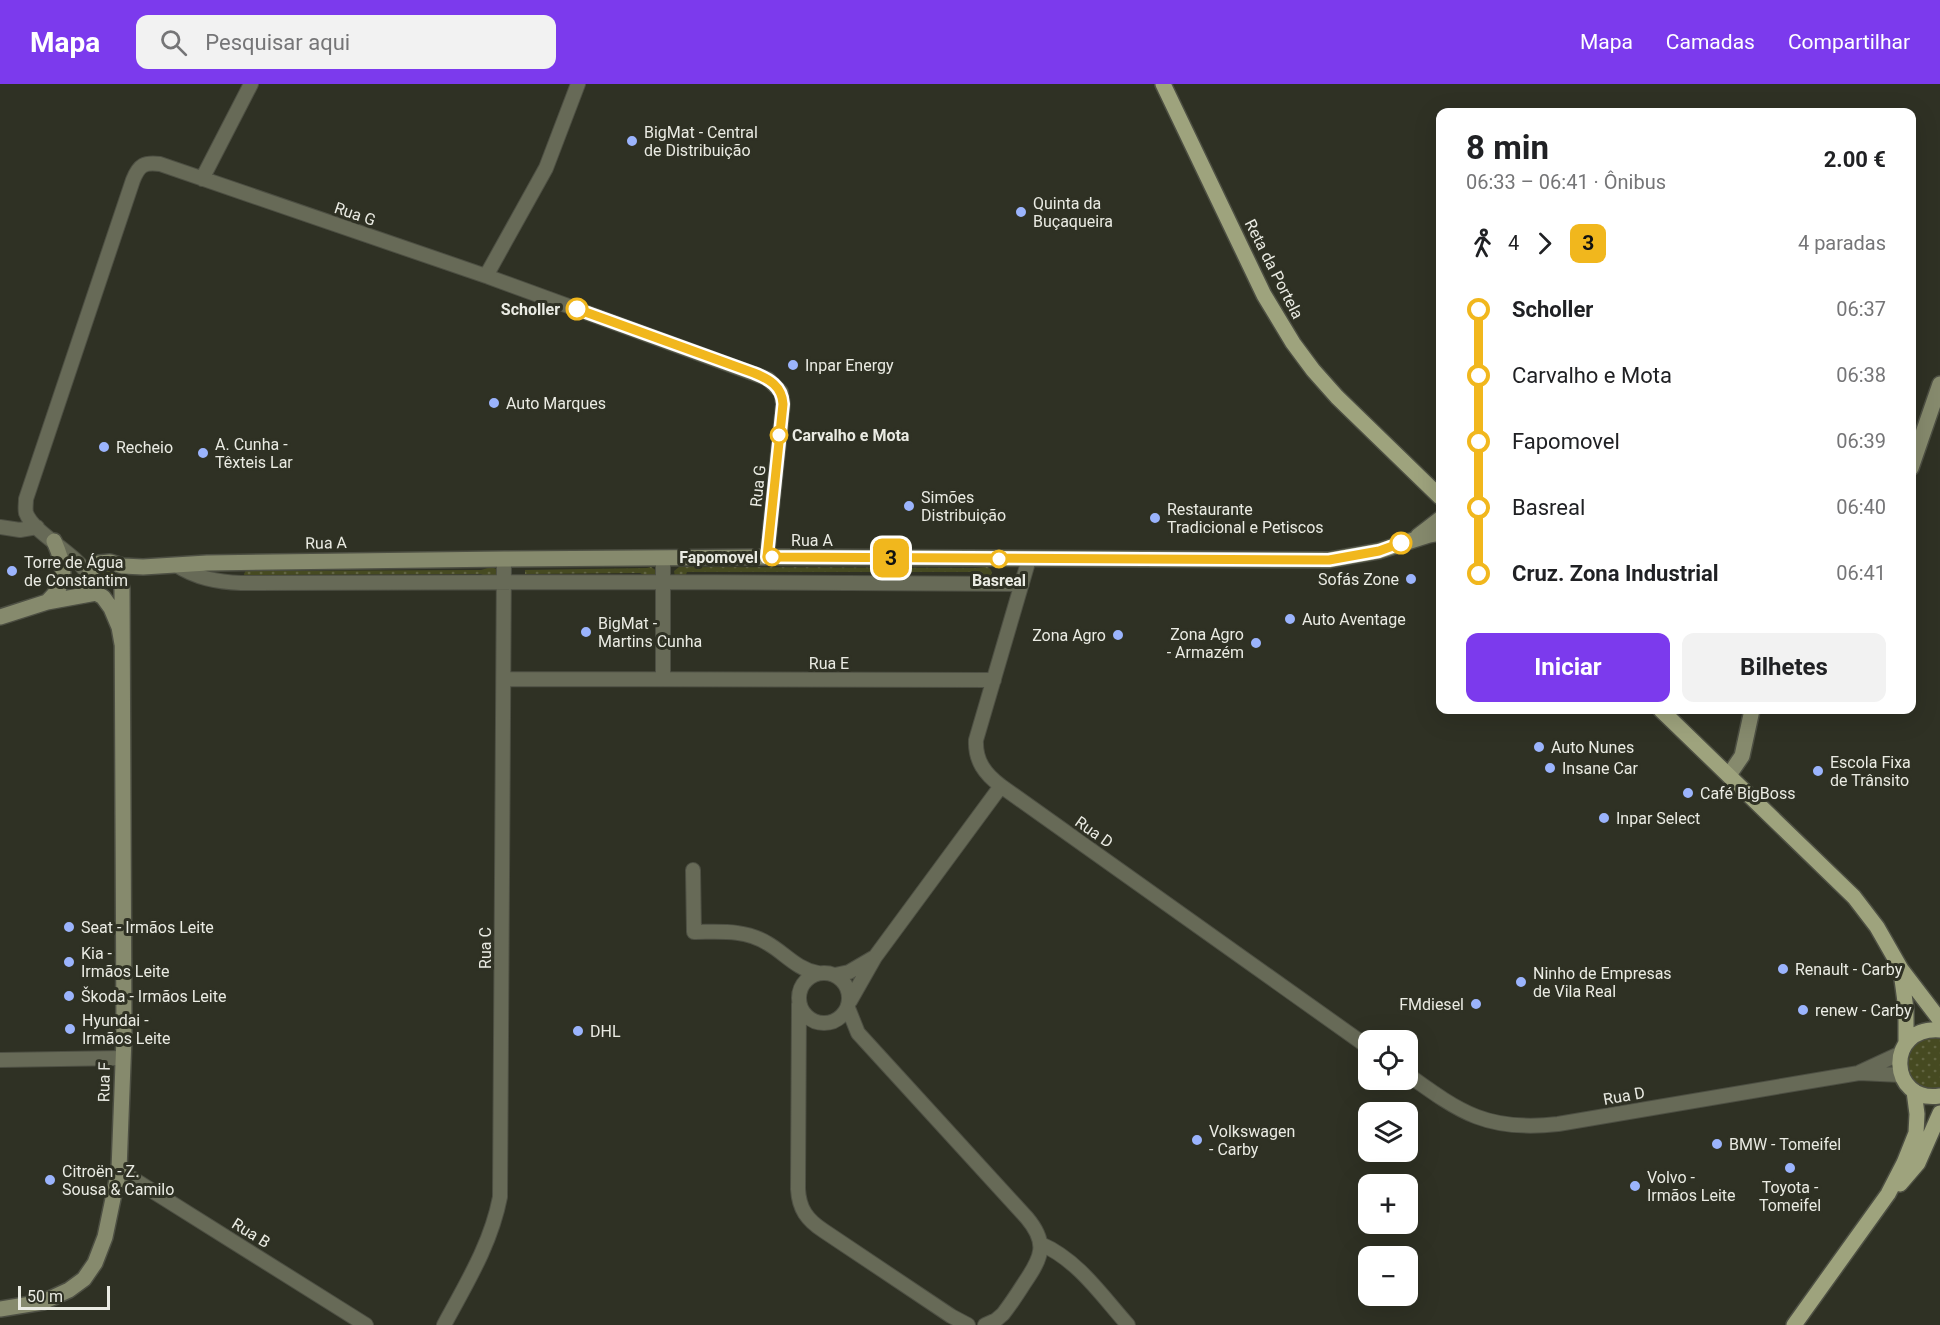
<!DOCTYPE html>
<html lang="pt">
<meta charset="utf-8">
<style>
body{margin:0;font-family:Roboto,sans-serif;background:#f2f2f2;color:#202124;height:100vh;display:flex;flex-direction:column;font-size:22px;white-space:nowrap}
*{box-sizing:border-box;margin:0}
p{font-size:20px;color:#757577}
.icon{flex:none;width:33px;height:33px;fill:none;stroke:currentColor;stroke-width:2;stroke-linecap:round;stroke-linejoin:round}
.map{position:relative;flex:1;overflow:hidden}
.details{position:absolute;left:1436px;top:24px;width:480px;height:606px;display:flex;flex-direction:column;background:#fff;border-radius:12px;box-shadow:0 6px 24px #0002}
.details>*{flex:none}
.badge{padding:0 12px;border-radius:9px;font-size:21px;line-height:39px}
.fabs{position:absolute;left:1358px;top:946px;display:grid;gap:12px}
.fabs a{display:grid;place-items:center;width:60px;height:60px;border-radius:12px;background:#fff;box-shadow:0 6px 24px #0002;font-size:30px}
.scale{position:absolute;left:18px;bottom:15px;width:92px;box-sizing:border-box;padding-left:6px;border:3px solid #eaebe3;border-top:0;font-size:16px;line-height:21px;white-space:nowrap;color:#eaebe3;-webkit-text-stroke:4px #2f3124;paint-order:stroke}
.map>.badge{position:absolute;translate:-50% -50%;box-shadow:0 0 0 3px #fff}
.legs{display:flex;align-items:center;gap:9px;height:66px;padding:0 30px;font-size:20px}
.legs p{margin-inline-start:auto}
.overview{display:flex;align-items:center;justify-content:space-between;height:102px;padding:0 30px}
h1{font-size:33px;font-weight:700;line-height:45px}
.button{display:flex;gap:12px;margin-top:auto;padding:12px 30px}
.button a{flex:1;height:69px;border-radius:12px;background:#7c3aed;color:#fff;font-size:24px;font-weight:700;line-height:69px;text-align:center}
.button a+a{background:#f2f2f2;color:#202124}
ul{padding:0 30px;list-style:none}
li{display:flex;align-items:center;gap:21px;height:66px;font-size:22px}
li i{display:grid;place-items:center;width:9px;height:100%;margin:0 8px;background:currentColor}
li i::after{content:'';width:15px;height:15px;margin:-8px;border:4px solid;border-radius:50%;background:#fff}
li p{margin-inline-start:auto}
li:first-child i{background:linear-gradient(#0000 50%,currentColor 0)}
li:last-child i{background:linear-gradient(currentColor 50%,#0000 0)}
header{display:flex;align-items:center;gap:36px;box-sizing:border-box;height:84px;padding:0 30px;background:#7c3aed;color:#fff}
header strong{font-size:28px}
nav{display:flex;gap:33px;margin-inline-start:auto;font-size:21px}
.search{width:420px;height:54px;background:#f2f2f2;display:flex;align-items:center;gap:15px;box-sizing:border-box;padding:0 21px;border-radius:12px;color:#757577;font-size:22px}
.map>svg:first-child{display:block}
.grass{fill:url(#grass-dots)}
.lines{fill:none;stroke-linecap:round;stroke-linejoin:round}
.street-casing{stroke:#4d4f43;stroke-width:16}
.secondary-casing{stroke:#4d4f43;stroke-width:18}
.primary-casing{stroke:#4d4f43;stroke-width:18}
.street{stroke:#676a57;stroke-width:14}
.secondary{stroke:#868a6d;stroke-width:15}
.primary{stroke:#9ea37d;stroke-width:15}
.line-1-casing{stroke:#fff;stroke-width:14}
.line-1{stroke:#f1b71d;stroke-width:9}
.poi-dot{fill:#9bb4fd;stroke:#2f3124;stroke-width:2}
.stop-1-dot{fill:#fff;stroke:#f1b71d;stroke-width:3}
.labels{text-anchor:middle;dominant-baseline:central;stroke-width:6;stroke-linejoin:round;paint-order:stroke}
.poi-label{font-size:16px;fill:#eaebe3;stroke:#2f3124;text-anchor:start}
.street-label{font-size:16px;fill:#eaebe3;stroke:#2f3124}
.stop-label{font-size:16px;font-weight:bold;fill:#eaebe3;stroke:#2f3124;text-anchor:end}
</style>
<header>
<strong>Mapa</strong>
<div class="search"><svg class="icon" aria-label="search" viewBox="0 0 24 24"><circle cx="10" cy="10" r="6"/><path d="M15 15l6 6"/></svg>Pesquisar aqui</div>
<nav><a>Mapa</a><a>Camadas</a><a>Compartilhar</a></nav>
</header>
<div class="map">
<svg width="1940" height="1241" viewBox="0 0 1940 1241">
<defs>
<pattern id="grass-dots" width="8" height="8" patternUnits="userSpaceOnUse" patternTransform="scale(1.5)"><rect width="8" height="8" fill="#464a21"/><path d="M2 2h.1M6 6h.1" fill="none" stroke="#616441" stroke-width="1.8" stroke-linecap="round"/></pattern>
</defs>
<rect width="100%" height="100%" fill="#2f3124"/>
<path class="grass" d="M491,483L496,485L498,489L497,493L488,494L481,490L260,491L245,494L244,490L246,486L252,485L260,487L481,486Z
M651,483L657,487V493L646,492L640,489L525,490V486L647,484Z
M679,483L976,484C983,484 990,480 992,489L989,494H982L976,488H687L685,493H675L674,487Z
M97 495a9 9 0 1 1 18 0a9 9 0 1 1-18 0Z
M1940,953V1004C1934,1005 1927,1006 1921,1002C1904,994 1903,970 1918,959C1918,958 1925,954 1926,954C1929,952 1936,953 1940,953Z"/>
<g class="lines">
<defs>
<path id="street" d="M202,95L251,0
M486,192L546,84L578,0
M0,443L20,446L37,443
M1029,475L976,656C975,677 985,690 1001,702L1368,963
M176,481C196,494 217,498 241,499L663,498L1022,500
M89,492C75,468 34,450 26,429C25,424 26,420 26,415L133,96C139,81 144,78 160,80L486,192L768,295L781,308L783,320L767,473
M504,595L994,596
M663,595V475
M693,786L694,848C719,848 744,845 767,859C785,869 796,885 818,889
M799 914a25 25 0 1 1 50 0a25 25 0 1 1-50 0Z
M835,891L849,888L873,874
M850,917L875,873L1001,702
M799,920L798,1105C799,1125 807,1136 824,1147L951,1232L968,1241
M848,924L858,949L1027,1134C1048,1159 1042,1173 1025,1198C1018,1209 1011,1220 1003,1230L996,1236L985,1241
M0,976L123,974
M1860,988L1901,969
M1407,990C1461,1029 1488,1048 1558,1040L1859,989L1901,991
M119,1086L366,1241
M1041,1160C1078,1176 1102,1212 1128,1241
M444,1241C466,1200 491,1160 500,1113L504,475"/>
<path id="secondary" d="M1911,384L1940,300
M1418,452L1440,435
M47,518C69,498 65,482 54,457
M0,533L47,518L96,509
M122,560L119,543L111,524L103,513L94,508L89,498L91,486L99,479L110,478L123,482L143,483L207,479L504,475L767,473L1329,476L1379,467L1429,451L1440,449
M1729,691L1742,672L1752,626
M0,1225L43,1218L69,1206L84,1195L95,1179L105,1153L119,1086L124,953L122,504"/>
<path id="primary" d="M1163,0L1264,211L1293,259L1313,286L1337,313L1440,413
M1661,626L1854,813L1877,843L1901,885L1940,936
M1901,888L1906,925V959
M1940,946C1884,942 1889,1020 1940,1012
M1900,1100L1918,1079L1940,1029
M1794,1241L1888,1110L1904,1079L1916,1049L1917,1030L1914,1007"/>
</defs>
<use href="#street" class="street-casing"/>
<use href="#secondary" class="secondary-casing"/>
<use href="#primary" class="primary-casing"/>
<use href="#street" class="street"/>
<use href="#secondary" class="secondary"/>
<use href="#primary" class="primary"/>
</g>
<g class="lines">
<defs>
<path id="line-1" d="M577,225L754,289C769,295 782,302 783,320L767,473L1329,476L1379,467L1401,459"/>
</defs>
<use href="#line-1" class="line-1-casing"/>
<use href="#line-1" class="line-1"/>
</g>
<g class="poi-dot">
<circle cx="632" cy="57" r="6"/>
<circle cx="1021" cy="128" r="6"/>
<circle cx="793" cy="281" r="6"/>
<circle cx="494" cy="319" r="6"/>
<circle cx="104" cy="363" r="6"/>
<circle cx="203" cy="369" r="6"/>
<circle cx="909" cy="422" r="6"/>
<circle cx="1155" cy="434" r="6"/>
<circle cx="12" cy="487" r="6"/>
<circle cx="1411" cy="495" r="6"/>
<circle cx="1290" cy="535" r="6"/>
<circle cx="586" cy="548" r="6"/>
<circle cx="1118" cy="551" r="6"/>
<circle cx="1256" cy="559" r="6"/>
<circle cx="1539" cy="663" r="6"/>
<circle cx="1550" cy="684" r="6"/>
<circle cx="1818" cy="687" r="6"/>
<circle cx="1688" cy="709" r="6"/>
<circle cx="1604" cy="734" r="6"/>
<circle cx="69" cy="843" r="6"/>
<circle cx="69" cy="878" r="6"/>
<circle cx="1783" cy="885" r="6"/>
<circle cx="1521" cy="898" r="6"/>
<circle cx="69" cy="912" r="6"/>
<circle cx="1476" cy="920" r="6"/>
<circle cx="1803" cy="926" r="6"/>
<circle cx="70" cy="945" r="6"/>
<circle cx="578" cy="947" r="6"/>
<circle cx="1197" cy="1056" r="6"/>
<circle cx="1717" cy="1060" r="6"/>
<circle cx="1790" cy="1084" r="6"/>
<circle cx="50" cy="1096" r="6"/>
<circle cx="1635" cy="1102" r="6"/>
</g>
<g class="stop-1-dot">
<circle cx="577" cy="225" r="10"/>
<circle cx="779" cy="351" r="8"/>
<circle cx="1401" cy="459" r="10"/>
<circle cx="772" cy="473" r="8"/>
<circle cx="999" cy="475" r="8"/>
</g>
<g class="labels">
<g class="poi-label">
<text x="644" y="48">BigMat - Central<tspan x="644" dy="18">de Distribuição</tspan></text>
<text x="1033" y="119">Quinta da<tspan x="1033" dy="18">Buçaqueira</tspan></text>
<text x="805" y="281">Inpar Energy</text>
<text x="506" y="319">Auto Marques</text>
<text x="215" y="360">A. Cunha -<tspan x="215" dy="18">Têxteis Lar</tspan></text>
<text x="116" y="363">Recheio</text>
<text x="921" y="413">Simões<tspan x="921" dy="18">Distribuição</tspan></text>
<text x="1167" y="425">Restaurante<tspan x="1167" dy="18">Tradicional e Petiscos</tspan></text>
<text x="24" y="478">Torre de Água<tspan x="24" dy="18">de Constantim</tspan></text>
<text x="1399" y="495" text-anchor="end">Sofás Zone</text>
<text x="1302" y="535">Auto Aventage</text>
<text x="598" y="539">BigMat -<tspan x="598" dy="18">Martins Cunha</tspan></text>
<text x="1244" y="550" text-anchor="end">Zona Agro<tspan x="1244" dy="18">- Armazém</tspan></text>
<text x="1106" y="551" text-anchor="end">Zona Agro</text>
<text x="1551" y="663">Auto Nunes</text>
<text x="1830" y="678">Escola Fixa<tspan x="1830" dy="18">de Trânsito</tspan></text>
<text x="1562" y="684">Insane Car</text>
<text x="1700" y="709">Café BigBoss</text>
<text x="1616" y="734">Inpar Select</text>
<text x="81" y="843">Seat - Irmãos Leite</text>
<text x="81" y="869">Kia -<tspan x="81" dy="18">Irmãos Leite</tspan></text>
<text x="1795" y="885">Renault - Carby</text>
<text x="1533" y="889">Ninho de Empresas<tspan x="1533" dy="18">de Vila Real</tspan></text>
<text x="81" y="912">Škoda - Irmãos Leite</text>
<text x="1464" y="920" text-anchor="end">FMdiesel</text>
<text x="1815" y="926">renew - Carby</text>
<text x="82" y="936">Hyundai -<tspan x="82" dy="18">Irmãos Leite</tspan></text>
<text x="590" y="947">DHL</text>
<text x="1209" y="1047">Volkswagen<tspan x="1209" dy="18">- Carby</tspan></text>
<text x="1729" y="1060">BMW - Tomeifel</text>
<text x="62" y="1087">Citroën - Z.<tspan x="62" dy="18">Sousa &amp; Camilo</tspan></text>
<text x="1647" y="1093">Volvo -<tspan x="1647" dy="18">Irmãos Leite</tspan></text>
<text x="1790" y="1103" text-anchor="middle">Toyota -<tspan x="1790" dy="18">Tomeifel</tspan></text>
</g>
<g class="street-label">
<text transform="translate(355 130) rotate(19)">Rua G</text>
<text transform="translate(1274 185) rotate(63)">Reta da Portela</text>
<text transform="translate(758 402) rotate(-84)">Rua G</text>
<text x="812" y="456">Rua A</text>
<text transform="translate(326 459) rotate(-1)">Rua A</text>
<text x="829" y="579">Rua E</text>
<text transform="translate(1094 748) rotate(35)">Rua D</text>
<text transform="translate(485 864) rotate(-90)">Rua C</text>
<text transform="translate(104 998) rotate(-89)">Rua F</text>
<text transform="translate(1624 1012) rotate(-10)">Rua D</text>
<text transform="translate(251 1149) rotate(32)">Rua B</text>
</g>
<g class="stop-label">
<text x="560" y="225">Scholler</text>
<text x="792" y="351" text-anchor="start">Carvalho e Mota</text>
<text x="758" y="473">Fapomovel</text>
<text x="999" y="496" text-anchor="middle">Basreal</text>
</g>
</g>
</svg>
<div class="fabs">
<a><svg class="icon" aria-label="locate" viewBox="0 0 24 24"><circle cx="12" cy="12" r="6"/><path d="M12 2v4M12 18v4M2 12h4M18 12h4"/></svg></a>
<a><svg class="icon" aria-label="layers" viewBox="0 0 24 24"><path d="M12 4l9 5-9 5-9-5zM3 14l9 5 9-5"/></svg></a>
<a>+</a>
<a>−</a>
</div>
<div class="scale">50 m</div>
<b class="badge" style="left:891px;top:474px;background:#f1b71d;color:#111">3</b>
<section class="details">
<div class="overview"><div><h1>8 min</h1><p>06:33 – 06:41 · Ônibus</p></div><b>2.00 €</b></div>
<div class="legs"><svg class="icon" aria-label="walk" viewBox="0 0 24 24"><circle cx="13" cy="4" r="2"/><path d="M13 8l-2 6 4 7M11 14l-3 7M7 12l3-4h3l4 4"/></svg>4<svg class="icon" aria-label="forward" viewBox="0 0 24 24"><path d="M9 5l7 7-7 7"/></svg><b class="badge" style="background:#f1b71d;color:#111">3</b><p>4 paradas</p></div>
<ul>
<li><i style="color:#f1b71d"></i><b>Scholler</b><p>06:37</p></li>
<li><i style="color:#f1b71d"></i><span>Carvalho e Mota</span><p>06:38</p></li>
<li><i style="color:#f1b71d"></i><span>Fapomovel</span><p>06:39</p></li>
<li><i style="color:#f1b71d"></i><span>Basreal</span><p>06:40</p></li>
<li><i style="color:#f1b71d"></i><b>Cruz. Zona Industrial</b><p>06:41</p></li>
</ul>
<div class="button"><a>Iniciar</a><a>Bilhetes</a></div>
</section>
</div>
